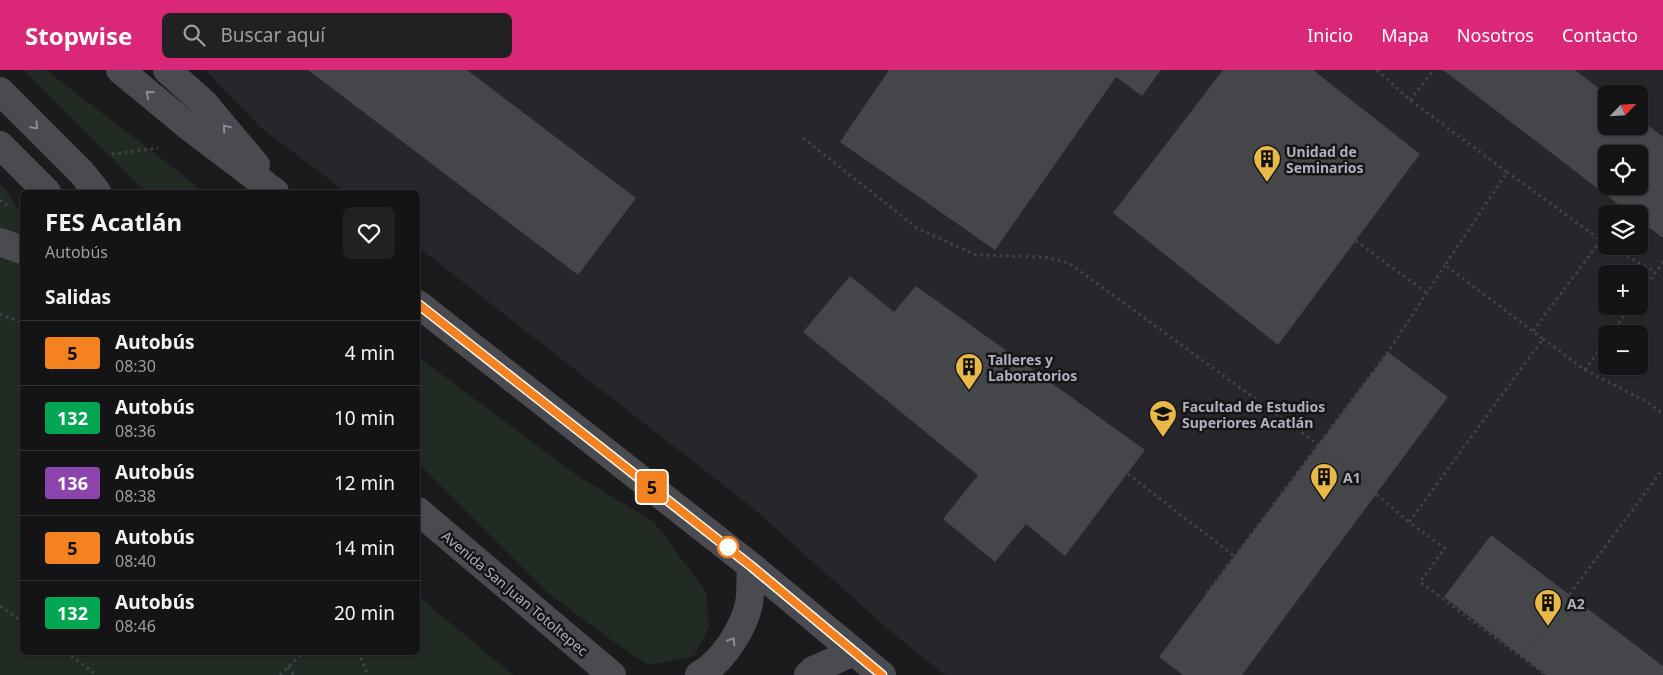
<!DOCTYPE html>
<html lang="es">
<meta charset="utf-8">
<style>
body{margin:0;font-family:"Noto Sans",sans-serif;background:#212123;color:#f1f3f6;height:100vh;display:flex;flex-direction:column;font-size:19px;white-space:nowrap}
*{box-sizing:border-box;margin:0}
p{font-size:16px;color:#9d9ea1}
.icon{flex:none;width:28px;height:28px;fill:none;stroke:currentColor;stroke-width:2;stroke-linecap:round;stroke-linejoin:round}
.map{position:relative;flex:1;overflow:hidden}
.drawer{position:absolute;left:20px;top:120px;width:400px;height:465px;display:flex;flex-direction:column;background:#141416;border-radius:8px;box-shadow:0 1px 4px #0004,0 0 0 1px #333335}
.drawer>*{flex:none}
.badge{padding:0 10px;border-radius:4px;font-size:18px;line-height:32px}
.needle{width:32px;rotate:65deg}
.tools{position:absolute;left:1598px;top:15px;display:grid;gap:10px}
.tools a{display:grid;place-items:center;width:50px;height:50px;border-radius:8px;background:#141416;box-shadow:0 1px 4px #0004,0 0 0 1px #333335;font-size:25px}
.map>.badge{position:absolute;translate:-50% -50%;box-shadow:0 0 0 2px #fff}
h2{padding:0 25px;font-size:19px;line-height:45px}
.round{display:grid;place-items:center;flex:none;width:52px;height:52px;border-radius:8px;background:#212123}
.head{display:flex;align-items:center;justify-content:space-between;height:85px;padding:0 25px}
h1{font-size:24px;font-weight:700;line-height:38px}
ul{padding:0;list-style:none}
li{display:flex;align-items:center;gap:15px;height:65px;padding:0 25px;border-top:1px solid #333335}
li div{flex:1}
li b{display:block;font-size:19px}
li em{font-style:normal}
li .badge{min-width:55px;font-weight:700;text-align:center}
header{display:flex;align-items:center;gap:30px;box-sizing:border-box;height:70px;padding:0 25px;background:#db2777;color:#fff}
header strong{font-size:24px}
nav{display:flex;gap:28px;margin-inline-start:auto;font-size:18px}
.search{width:350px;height:45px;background:#212123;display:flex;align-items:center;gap:12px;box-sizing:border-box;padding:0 18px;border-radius:8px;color:#9d9ea1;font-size:19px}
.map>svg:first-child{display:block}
.built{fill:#27262a;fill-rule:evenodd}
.green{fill:#222a24}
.building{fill:#454649;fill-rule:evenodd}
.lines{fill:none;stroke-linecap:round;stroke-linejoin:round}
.path{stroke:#424348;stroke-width:3;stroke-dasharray:2.5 4;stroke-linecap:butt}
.secondary{stroke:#4a4b51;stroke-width:28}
.oneway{stroke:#8b8d96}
.line-casing{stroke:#fff;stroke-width:11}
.line{stroke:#f58220;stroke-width:8}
.stop-dot{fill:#fff;stroke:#f58220;stroke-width:2.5}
.labels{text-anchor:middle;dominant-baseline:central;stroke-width:5;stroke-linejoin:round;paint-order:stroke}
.poi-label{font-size:14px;font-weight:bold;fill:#aeb1bb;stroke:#161518;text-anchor:start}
.street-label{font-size:14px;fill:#aeb1bb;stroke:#161518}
</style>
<header>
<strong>Stopwise</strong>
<div class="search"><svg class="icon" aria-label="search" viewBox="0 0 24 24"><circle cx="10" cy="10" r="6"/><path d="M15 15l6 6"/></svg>Buscar aquí</div>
<nav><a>Inicio</a><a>Mapa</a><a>Nosotros</a><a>Contacto</a></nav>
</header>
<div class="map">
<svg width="1663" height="605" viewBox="0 0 1663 605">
<rect width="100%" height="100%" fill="#1b1a1d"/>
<path class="built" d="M205,0H1663V605H945L889,560L754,439L418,177V122H346L261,58ZM1606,24H1639V56H1606ZM1606,84H1639V116H1606ZM1606,144H1639V176H1606ZM1606,204H1639V236H1606ZM1606,264H1639V296H1606Z"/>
<path class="green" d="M24,0H46L205,122H146Z
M0,114C10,123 14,134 22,144V582H418V526L513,605H0Z
M418,287L578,406L654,452L706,522L709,557L694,586L649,595L622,578L549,524L418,393Z"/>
<path class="building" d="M308,0H467L636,128L578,205Z
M889,0H1161L1142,26L1116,7L995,180L840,72Z
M1223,0H1313L1420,84L1278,275L1113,143Z
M1443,0H1575L1606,24V56H1639V48L1663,67V168L1639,150V144H1631ZM1606,84H1639V116H1606Z
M850,206L894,242L916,216L1145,380L1065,486L1026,454L995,492L943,449L978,405L803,262Z
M1388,282L1448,327L1242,605H1183L1159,587Z
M1491,465L1663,596V605H1546L1444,527Z"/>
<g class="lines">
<path class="path" d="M1377,0L1410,30L1507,102L1445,195L1543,269L1409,452L1445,478L1420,512L1546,605
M1410,30L1434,0
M803,68L917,158L976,185L1044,187L1069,193L1320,376L1409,452
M112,84L158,78
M1507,102L1606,174
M0,130L9,137
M1356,171L1426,222
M1610,176L1655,202
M1639,225L1663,192
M0,244L22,253
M1533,261L1600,171
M1611,264L1631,236
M1543,269L1585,300L1647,332L1663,344
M1585,300L1606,270
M1128,404L1234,486
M1207,523L1388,282L1445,195
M0,536L22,552
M66,582L97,605
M358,582L368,605
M1523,587L1663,399
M288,597L294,605
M280,605L304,582"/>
<path class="secondary" d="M120,0L188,56L275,122
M167,0L204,33L256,95
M0,21L82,103L97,122
M0,75L47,122
M0,172L22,180
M418,234L751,496L882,605
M418,441L612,605
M699,605C722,592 743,560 749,534C751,522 750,508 751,496
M808,605L813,600L854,582"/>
</g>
<defs><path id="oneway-chevron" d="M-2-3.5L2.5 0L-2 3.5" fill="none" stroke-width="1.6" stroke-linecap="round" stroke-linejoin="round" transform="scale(1.25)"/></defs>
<g class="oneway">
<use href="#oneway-chevron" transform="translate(149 24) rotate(-140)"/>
<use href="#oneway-chevron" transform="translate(35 56) rotate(45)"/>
<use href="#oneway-chevron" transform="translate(226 58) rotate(-130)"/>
<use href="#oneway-chevron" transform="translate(732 571) rotate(-57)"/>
</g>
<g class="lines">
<defs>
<path id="line" d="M418,234L751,496L882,605"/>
</defs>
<use href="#line" class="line-casing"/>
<use href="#line" class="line"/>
</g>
<defs>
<symbol id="building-pin" viewBox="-11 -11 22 30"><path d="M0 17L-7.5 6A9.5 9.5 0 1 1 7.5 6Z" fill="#e8b947" stroke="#161518"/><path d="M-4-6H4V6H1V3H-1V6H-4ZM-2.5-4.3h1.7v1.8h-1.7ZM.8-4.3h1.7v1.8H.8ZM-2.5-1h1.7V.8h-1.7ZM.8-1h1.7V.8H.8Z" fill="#111"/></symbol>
<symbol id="university-pin" viewBox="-11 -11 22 30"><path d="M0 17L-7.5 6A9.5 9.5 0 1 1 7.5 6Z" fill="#e8b947" stroke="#161518"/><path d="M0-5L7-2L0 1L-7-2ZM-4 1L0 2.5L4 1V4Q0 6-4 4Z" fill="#111"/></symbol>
</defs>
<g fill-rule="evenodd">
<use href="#building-pin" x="1251" y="73" width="32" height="43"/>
<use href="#building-pin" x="953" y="281" width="32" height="43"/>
<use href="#university-pin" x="1147" y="328" width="32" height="43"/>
<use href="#building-pin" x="1308" y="391" width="32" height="43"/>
<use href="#building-pin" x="1532" y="517" width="32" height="43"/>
</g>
<circle class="stop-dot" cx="728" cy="477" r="10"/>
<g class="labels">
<g class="poi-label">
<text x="1286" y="81">Unidad de<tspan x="1286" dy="16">Seminarios</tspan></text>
<text x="988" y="289">Talleres y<tspan x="988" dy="16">Laboratorios</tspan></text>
<text x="1182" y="336">Facultad de Estudios<tspan x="1182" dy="16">Superiores Acatlán</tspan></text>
<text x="1343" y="407">A1</text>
<text x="1567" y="533">A2</text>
</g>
<g class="street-label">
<text transform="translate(515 523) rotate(40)">Avenida San Juan Totoltepec</text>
</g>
</g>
</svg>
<div class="tools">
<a><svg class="needle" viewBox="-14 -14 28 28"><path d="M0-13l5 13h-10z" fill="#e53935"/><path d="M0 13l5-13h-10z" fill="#9d9ea1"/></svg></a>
<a><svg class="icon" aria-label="locate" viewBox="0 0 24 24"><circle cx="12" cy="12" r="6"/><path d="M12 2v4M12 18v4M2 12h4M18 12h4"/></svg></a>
<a><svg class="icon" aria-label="layers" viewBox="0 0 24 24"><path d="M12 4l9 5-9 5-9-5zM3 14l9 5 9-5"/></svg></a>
<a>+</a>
<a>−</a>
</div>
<b class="badge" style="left:652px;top:417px;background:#f58220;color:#111">5</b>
<section class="drawer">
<div class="head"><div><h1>FES Acatlán</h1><p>Autobús</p></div><a class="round"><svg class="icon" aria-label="heart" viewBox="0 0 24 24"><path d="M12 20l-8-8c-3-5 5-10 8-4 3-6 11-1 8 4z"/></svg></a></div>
<h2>Salidas</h2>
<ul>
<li><span class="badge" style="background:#f58220;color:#111">5</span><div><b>Autobús</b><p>08:30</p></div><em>4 min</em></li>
<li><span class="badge" style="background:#00a651;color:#fff">132</span><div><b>Autobús</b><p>08:36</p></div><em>10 min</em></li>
<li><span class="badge" style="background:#8e44ad;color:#fff">136</span><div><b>Autobús</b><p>08:38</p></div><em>12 min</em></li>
<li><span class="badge" style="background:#f58220;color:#111">5</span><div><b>Autobús</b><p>08:40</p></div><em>14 min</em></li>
<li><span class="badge" style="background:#00a651;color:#fff">132</span><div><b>Autobús</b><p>08:46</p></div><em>20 min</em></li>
</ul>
</section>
</div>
